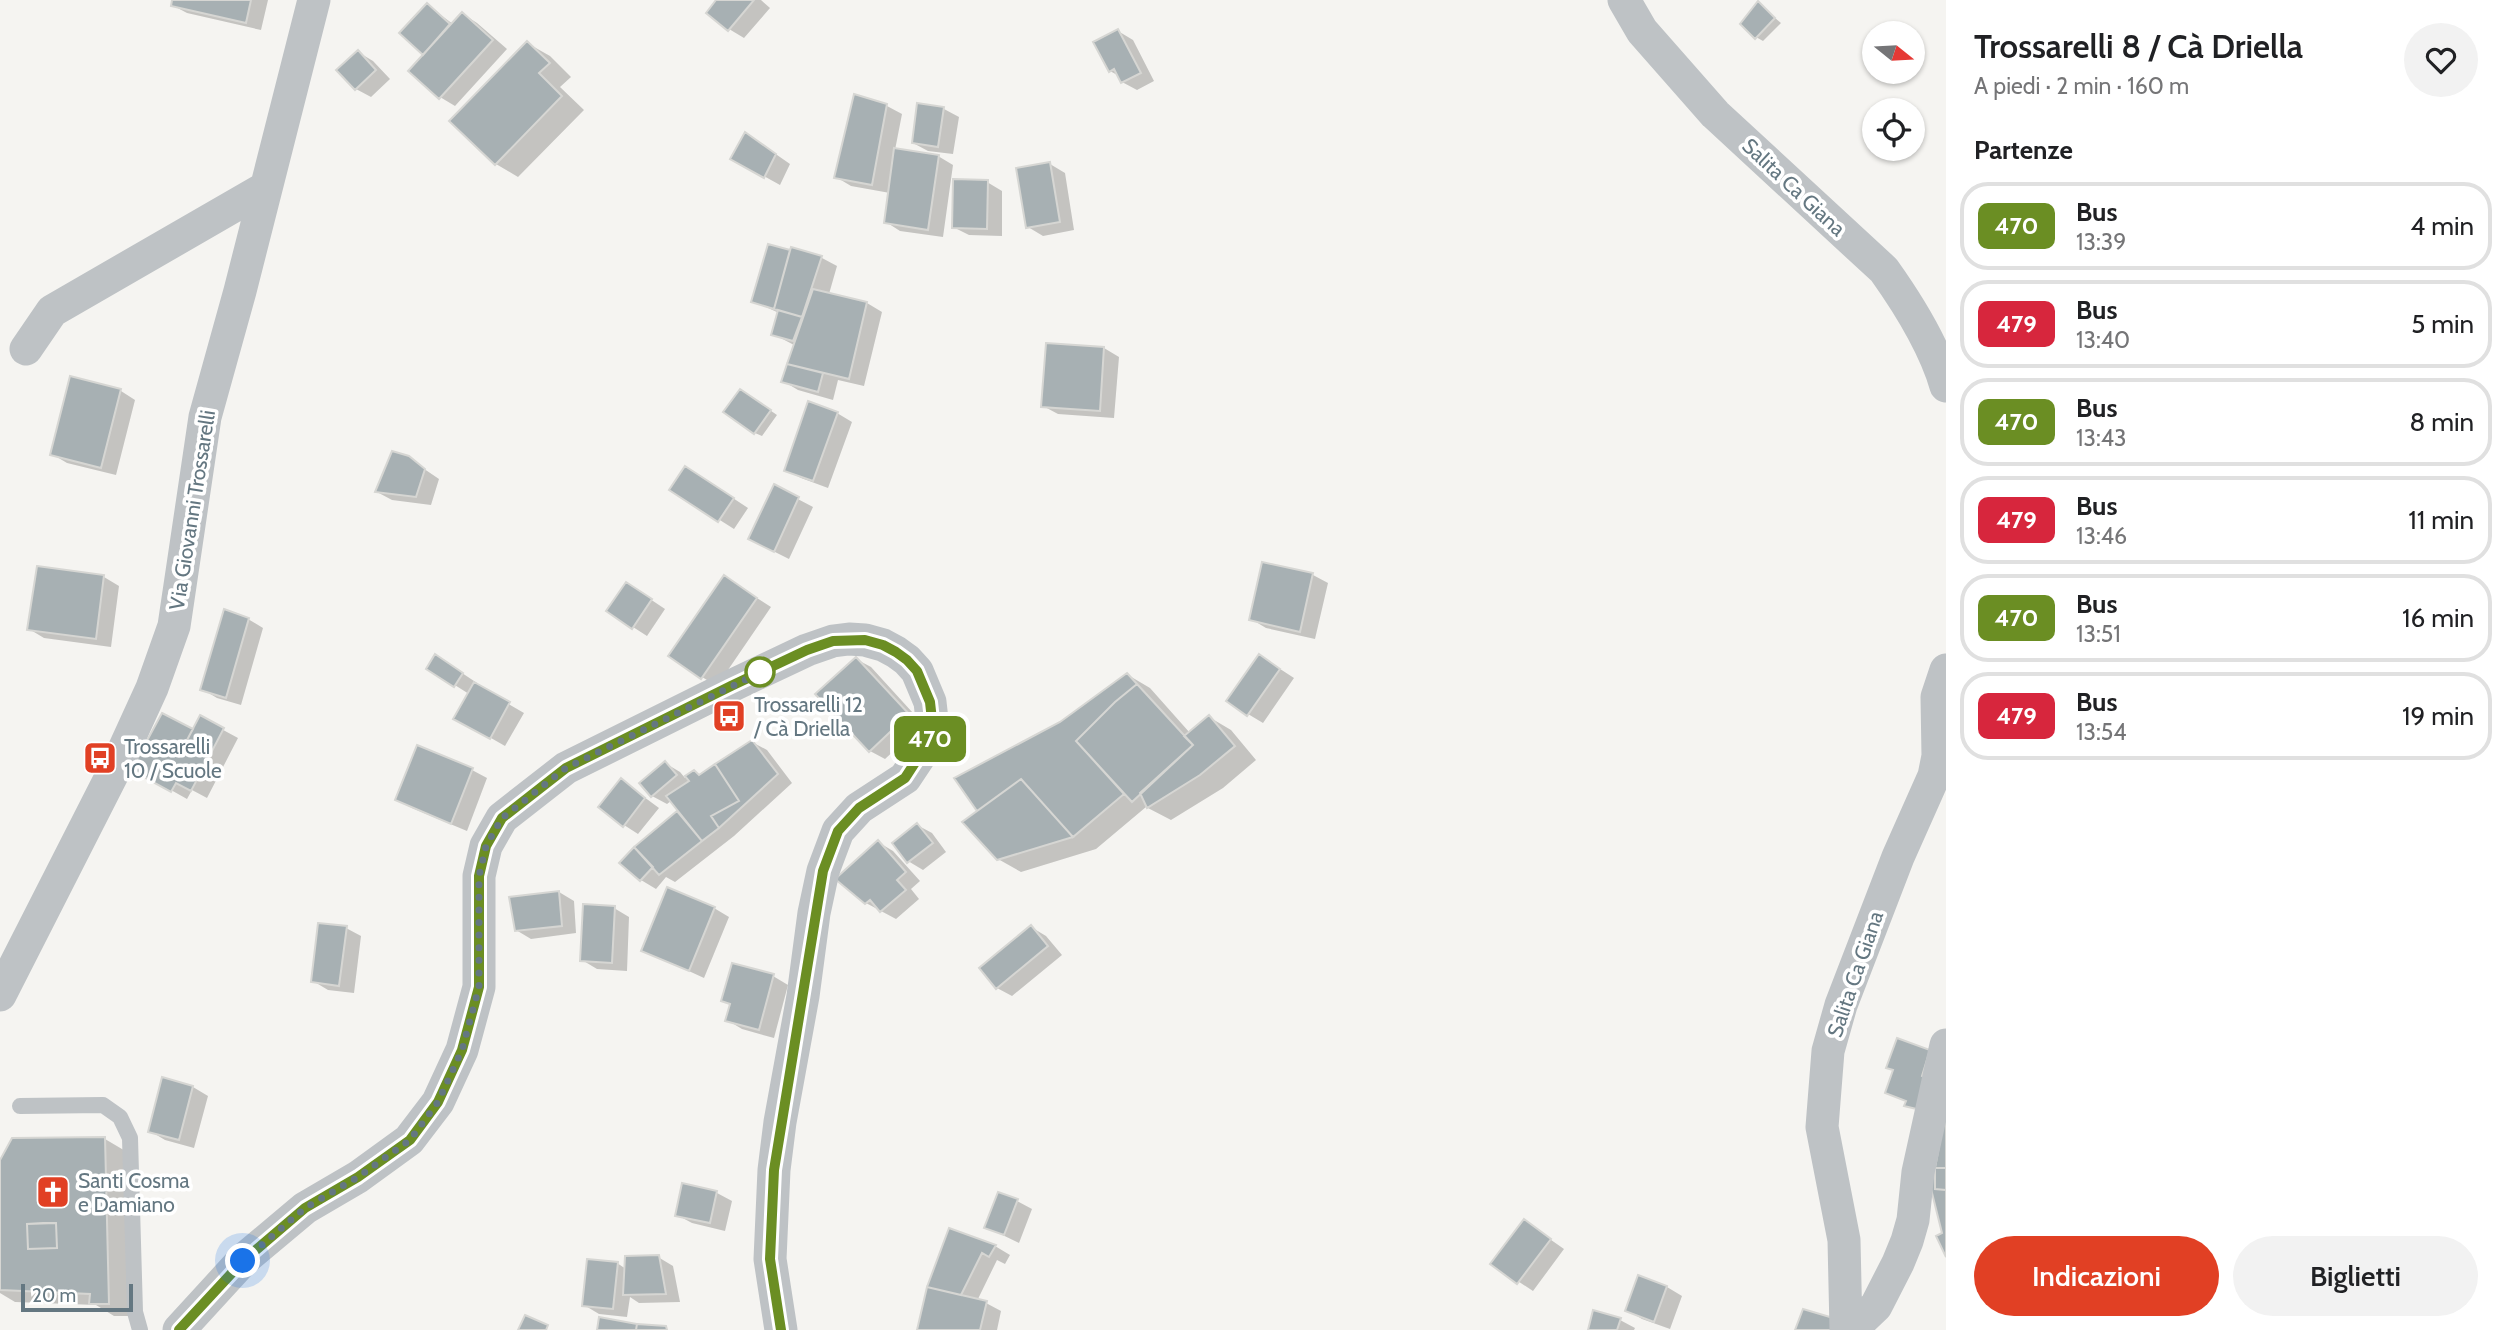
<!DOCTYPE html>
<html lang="it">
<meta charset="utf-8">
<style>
body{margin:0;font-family:Cabin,sans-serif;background:#f2f2f2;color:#202124;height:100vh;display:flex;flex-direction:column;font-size:26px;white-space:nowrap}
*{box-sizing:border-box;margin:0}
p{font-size:23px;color:#757577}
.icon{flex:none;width:38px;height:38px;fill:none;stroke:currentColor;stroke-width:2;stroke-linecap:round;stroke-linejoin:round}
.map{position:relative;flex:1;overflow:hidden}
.panel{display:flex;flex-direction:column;background:#fff;width:560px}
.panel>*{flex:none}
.badge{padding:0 14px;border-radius:10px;font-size:24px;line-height:46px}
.needle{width:46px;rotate:108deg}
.fabs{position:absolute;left:1862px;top:21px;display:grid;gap:14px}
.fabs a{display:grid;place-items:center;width:63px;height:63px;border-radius:50%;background:#fff;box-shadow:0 2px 5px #0004;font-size:35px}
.scale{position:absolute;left:21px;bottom:18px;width:112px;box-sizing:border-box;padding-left:7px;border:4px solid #647781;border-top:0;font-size:19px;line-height:24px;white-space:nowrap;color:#647781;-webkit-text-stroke:5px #fff;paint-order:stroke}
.you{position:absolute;width:35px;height:35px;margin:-18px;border:5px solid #fff;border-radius:50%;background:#1a73e8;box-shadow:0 0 0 10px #1a73e833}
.map>.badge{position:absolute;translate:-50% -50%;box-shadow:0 0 0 4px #fff}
h2{padding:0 28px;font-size:26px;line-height:63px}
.round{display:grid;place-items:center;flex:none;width:74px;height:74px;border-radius:37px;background:#f2f2f2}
.headline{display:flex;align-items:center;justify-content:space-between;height:119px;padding:0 28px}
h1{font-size:33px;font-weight:600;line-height:52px}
.button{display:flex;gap:14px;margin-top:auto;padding:14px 28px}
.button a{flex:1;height:80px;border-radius:42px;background:#e14024;color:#fff;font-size:28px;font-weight:600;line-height:80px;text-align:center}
.button a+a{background:#f2f2f2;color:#202124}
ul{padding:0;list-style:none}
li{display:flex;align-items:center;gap:21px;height:88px;margin:0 14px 10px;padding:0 14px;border:4px solid #e0e0e0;border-radius:28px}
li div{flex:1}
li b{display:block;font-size:26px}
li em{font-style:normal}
li .badge{min-width:77px;font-weight:700;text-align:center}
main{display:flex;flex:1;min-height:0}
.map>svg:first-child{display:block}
.shadow{fill:#0003}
.building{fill:#a7b0b3;stroke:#d6d6d3;stroke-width:2;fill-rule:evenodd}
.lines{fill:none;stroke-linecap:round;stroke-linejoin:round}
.service{stroke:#bec2c5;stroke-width:16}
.minor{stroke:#bec2c5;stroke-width:33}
.line-casing{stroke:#fff;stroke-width:16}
.line{stroke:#6b8e23;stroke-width:10}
.walk{stroke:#647781;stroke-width:7;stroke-dasharray:0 12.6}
.stop-dot{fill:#fff;stroke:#6b8e23;stroke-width:3.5}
.labels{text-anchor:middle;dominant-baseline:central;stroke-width:7;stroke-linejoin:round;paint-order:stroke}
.street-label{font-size:21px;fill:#647781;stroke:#fff}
.poi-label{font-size:21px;fill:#647781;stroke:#fff;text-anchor:start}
</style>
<main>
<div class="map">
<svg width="1946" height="1330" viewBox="0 0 1946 1330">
<rect width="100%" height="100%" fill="#f5f4f1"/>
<path class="shadow" d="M174,0H268L261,30L187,13L172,5Z
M719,0H761L770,8L744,38L729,29L709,12Z
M1758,3L1781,23L1763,41L1756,37Z
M427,5L453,24L463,14L477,23L507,49L455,106L440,97L426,54Z
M1118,31L1133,40L1154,81L1137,90L1122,82L1119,76L1110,71Z
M527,43L550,56L571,77L560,87L584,110L518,177L496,164Z
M358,52L373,61L390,79L371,97L356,89Z
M887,106L902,114L895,150L938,156L953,165L943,237L900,231L886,222L890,193L851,186L836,177Z
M944,109L959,117L953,154L928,151L913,143Z
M760,143L790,164L780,185L732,158Z
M1050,164L1065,173L1074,230L1043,236L1028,227Z
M987,182L1002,191V236L969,235L953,227Z
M770,246L822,258L837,266L829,294L867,303L882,312L864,386L838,380L833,400L798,390L783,381L794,345L773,334L779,313L753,301Z
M1104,348L1119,357L1114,418L1058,414L1043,406Z
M71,379L121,391L135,400L116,475L67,463L52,454Z
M748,395L777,415L762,436L755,433Z
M837,413L852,422L828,488L801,478L786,470Z
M408,458L439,479L431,505L392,500L377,492Z
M701,477L748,508L734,529L671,489Z
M775,487L813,507L789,559L765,547Z
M1263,564L1313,575L1328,583L1315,639L1266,628L1251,619Z
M38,568L104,577L119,586L111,647L44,638L29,629Z
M724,577L771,607L717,686L702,677Z
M641,593L665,609L647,636L633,627Z
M248,619L263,628L241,705L217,698L202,689Z
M856,659L871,667L923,724L885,759L870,751Z
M450,665L477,683L476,685L524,713L505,746L456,718L469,694L428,668Z
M1274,665L1294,678L1263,723L1248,714Z
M1128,675L1150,688L1190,733L1209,717L1231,730L1256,760L1223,788L1171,820L1146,807L1096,849L1021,872L998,859L980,811L957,779L1061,723Z
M201,718L238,738L207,798L192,790L187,799L146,776L193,732Z
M752,742L767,750L792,783L734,836L675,882L666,877L656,889L641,880L621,863L679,811L671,801L667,804L652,796L665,763L680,772L685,778L694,772L701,776Z
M418,748L472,770L487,778L467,831L412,808L397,800Z
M621,780L659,808L638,834L624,825Z
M917,825L932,833L946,852L923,870L908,861Z
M878,842L893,851L920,881L911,889L919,899L896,919L866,903Z
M559,892L574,901L576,933L531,939L516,930Z
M614,908L629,917L627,971L597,969L582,960Z
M714,908L729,917L704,978L643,950Z
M1031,927L1046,936L1062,955L1012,996L997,988Z
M346,928L361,936L354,993L328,990L313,981Z
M773,976L788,985L774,1038L742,1029L727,1020L731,1006L723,1000Z
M193,1087L208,1096L194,1148L165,1140L150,1131Z
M105,1139L127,1152L131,1316H114L96,1305L15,1302L0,1293V1164Z
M684,1185L717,1193L732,1201L725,1231L692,1223L677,1215Z
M1017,1201L1032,1209L1019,1243L986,1227Z
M1524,1221L1564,1249L1533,1291L1492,1264Z
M950,1230L995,1246L1010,1255L1005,1264L997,1260L977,1301L986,1303L1001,1311L997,1330H919Z
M658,1257L673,1266L680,1302L639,1303L630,1297L627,1317L599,1314L584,1305L617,1263L626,1269Z
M1639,1278L1667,1287L1682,1296L1670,1329L1642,1319L1627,1310Z
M1620,1320L1635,1328L1634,1330H1590Z"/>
<path class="building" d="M172,0H251L246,23L171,6Z
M716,0H754L728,31L706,13Z
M1758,1L1775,18L1755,39L1740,24Z
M427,3L450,24L423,55L399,33Z
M462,12L493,40L439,99L408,71Z
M1118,29L1141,73L1121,83L1114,69L1109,72L1093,42Z
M527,41L550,63L539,73L562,96L495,165L449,121Z
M358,50L376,70L355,90L336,70Z
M854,94L887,104L872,185L834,178Z
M917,103L944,107L938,147L912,143Z
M745,132L776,154L764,178L730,159Z
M894,148L939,155L928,230L884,223Z
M1050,162L1060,222L1026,228L1016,168Z
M953,179L988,180L987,229L952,228Z
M768,244L790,250L774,309L751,302Z
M791,247L822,256L802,317L774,309Z
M813,289L867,302L849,379L787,364Z
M778,310L802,317L793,341L771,335Z
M1046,343L1104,347L1100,411L1041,407Z
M787,364L823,373L818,392L781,382Z
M70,376L121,389L101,468L50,455Z
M740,389L771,410L754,434L723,412Z
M808,401L838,412L813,481L784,471Z
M392,451L409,456L425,469L416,497L375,492Z
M685,466L734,498L718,522L669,490Z
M774,484L799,497L774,552L748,539Z
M1262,562L1313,573L1300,632L1249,620Z
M37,566L104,575L96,639L27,630Z
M724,575L757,598L701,679L668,656Z
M626,582L652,599L632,629L606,611Z
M224,609L249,618L226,698L200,690Z
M435,654L463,673L454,687L426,669Z
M1259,654L1280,669L1247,716L1226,701Z
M856,657L909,714L869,752L815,694Z
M1127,673L1137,684L1115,702L1076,741L1124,794L1073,837L1021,779L977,811L954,778L1060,722Z
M474,682L510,702L490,739L453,719Z
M1137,684L1193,745L1132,802L1076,741L1115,702Z
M162,713L193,729L187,740L211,753L191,791L176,783L171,792L131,770Z
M200,715L224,728L211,753L187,740Z
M1209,715L1235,746L1200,775L1147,808L1140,793L1193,745L1184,736Z
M752,740L778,774L719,828L711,816L739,801L715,764Z
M417,745L473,768L451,824L395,800Z
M665,761L677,775L651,797L639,783Z
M715,764L739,801L711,816L719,828L702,841L666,796L689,781L685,776L694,770L699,775Z
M621,778L645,798L623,827L598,807Z
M1021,779L1073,837L997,860L962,822Z
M677,811L702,841L659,875L634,847Z
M917,823L933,843L907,863L892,843Z
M878,840L906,872L897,880L906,890L880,912L870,900L865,904L835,879Z
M634,847L653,867L640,881L619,863Z
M667,887L715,907L689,971L641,951Z
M559,891L562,926L515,931L509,897Z
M583,904L615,906L612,963L580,961Z
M318,923L347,926L339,986L311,982Z
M1031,925L1048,946L996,989L979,968Z
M732,963L774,974L759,1030L725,1021L730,1004L721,1001Z
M1897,1038L1930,1050L1922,1076L1928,1079L1925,1111L1904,1106L1906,1101L1885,1093L1893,1070L1886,1068Z
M162,1077L193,1086L179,1140L148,1132Z
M1946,1108V1168H1935Z
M105,1137L109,1304H89L90,1294L0,1290V1160L12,1138ZM56,1223L57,1248L28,1249L27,1224Z
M1935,1156V1189L1946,1190V1257L1936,1236L1942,1233L1931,1189Z
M1935,1168H1946V1190L1935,1189Z
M682,1183L717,1191L710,1223L675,1216Z
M998,1192L1018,1199L1004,1235L984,1228Z
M1524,1219L1551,1239L1517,1284L1490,1264Z
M43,1223H56L57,1248L28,1249L27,1224Z
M949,1228L996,1245L989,1257L982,1253L961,1295L927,1287Z
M659,1255L666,1294L623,1295L625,1256Z
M587,1259L618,1262L613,1309L582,1306Z
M1638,1275L1667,1286L1654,1322L1625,1311Z
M927,1287L987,1301L980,1330H917Z
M1803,1309L1840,1320L1838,1330H1795Z
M1593,1310L1621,1318L1617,1330H1588Z
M525,1315L548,1325L546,1330H518Z
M599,1317L637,1324L636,1330H597Z
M637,1324L666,1326L667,1330H636Z"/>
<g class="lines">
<path class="service" d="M20,1106L103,1105L120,1117L130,1138L135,1312L140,1330"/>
<path class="minor" d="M1624,0L1642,31L1715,114L1884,270C1909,305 1934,345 1946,386
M26,349L52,311L265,188
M0,995L115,769L152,688L174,626L205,417L240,291L314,0
M179,1330L243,1260L305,1208L358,1177L409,1140L438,1102L462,1050L479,987V876L486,846L502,818L566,768L731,686L807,650L833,641L849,639L865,640L883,645L896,652L907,660L917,671L930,702L932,720L931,739L905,778L859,808L838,831L823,871L814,913L803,996L780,1122L774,1170L770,1259L781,1330
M1846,1330L1844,1240L1822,1127L1828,1051L1841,1005L1898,857L1934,776L1938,756L1937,697L1946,670
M1851,1330L1876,1306L1898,1263L1907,1241L1913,1220L1918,1172L1946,1045"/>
</g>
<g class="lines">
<defs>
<path id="line" d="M179,1330L243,1261L305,1208L358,1177L410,1140L438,1102L462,1050L479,987V876L486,846L502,818L566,768L731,686L807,650L833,641L865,640L883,645L896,652L907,660L917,671L930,702L932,720L931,738L905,778L859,808L838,831L823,871L774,1170L770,1259L781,1330"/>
</defs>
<use href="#line" class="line-casing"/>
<use href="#line" class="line"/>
<path class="walk" d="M243,1261L305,1208L358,1177L410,1140L438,1102L462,1050L479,987V876L486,846L502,818L566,768L769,668L760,672"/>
</g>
<defs>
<symbol id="bus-square" viewBox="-11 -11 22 22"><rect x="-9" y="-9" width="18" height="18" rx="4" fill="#e14024" stroke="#fff"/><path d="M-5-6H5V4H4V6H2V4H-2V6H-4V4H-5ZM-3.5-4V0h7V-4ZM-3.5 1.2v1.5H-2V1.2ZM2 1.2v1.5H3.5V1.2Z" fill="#fff"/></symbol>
<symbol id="church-square" viewBox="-11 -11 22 22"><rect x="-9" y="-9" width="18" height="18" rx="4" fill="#e14024" stroke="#fff"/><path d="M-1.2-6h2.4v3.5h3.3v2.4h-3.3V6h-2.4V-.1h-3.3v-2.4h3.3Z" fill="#fff"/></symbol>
</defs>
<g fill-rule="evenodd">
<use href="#bus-square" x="710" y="697" width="38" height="38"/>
<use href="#bus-square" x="81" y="739" width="38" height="38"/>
<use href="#church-square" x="34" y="1173" width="38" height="38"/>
</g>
<circle class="stop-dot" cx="760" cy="672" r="14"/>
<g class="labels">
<g class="street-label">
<text transform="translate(1794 187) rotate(43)">Salita Ca Giana</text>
<text transform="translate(192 510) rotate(-81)">Via Giovanni Trossarelli</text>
<text transform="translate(1855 974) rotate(-71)">Salita Ca Giana</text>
</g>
<g class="poi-label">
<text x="754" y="704">Trossarelli 12<tspan x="754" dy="24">/ Cà Driella</tspan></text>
<text x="124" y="746">Trossarelli<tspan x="124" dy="24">10 / Scuole</tspan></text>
<text x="78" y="1180">Santi Cosma<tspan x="78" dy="24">e Damiano</tspan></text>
</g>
</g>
</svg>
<div class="fabs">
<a><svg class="needle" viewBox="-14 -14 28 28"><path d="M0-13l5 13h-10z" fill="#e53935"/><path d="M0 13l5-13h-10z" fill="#757577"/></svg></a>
<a><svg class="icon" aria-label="locate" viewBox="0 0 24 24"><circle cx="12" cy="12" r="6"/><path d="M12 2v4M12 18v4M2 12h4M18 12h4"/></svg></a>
</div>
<div class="scale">20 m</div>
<div class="you" style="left:243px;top:1261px"></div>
<b class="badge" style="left:930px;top:739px;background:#6b8e23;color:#fff">470</b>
</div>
<section class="panel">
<div class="headline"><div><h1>Trossarelli 8 / Cà Driella</h1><p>A piedi · 2 min · 160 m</p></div><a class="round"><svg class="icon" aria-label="heart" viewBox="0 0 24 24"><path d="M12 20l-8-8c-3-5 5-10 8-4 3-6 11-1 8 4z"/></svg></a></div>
<h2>Partenze</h2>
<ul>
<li><span class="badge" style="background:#6b8e23;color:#fff">470</span><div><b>Bus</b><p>13:39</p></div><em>4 min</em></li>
<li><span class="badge" style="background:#d7263d;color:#fff">479</span><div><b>Bus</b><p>13:40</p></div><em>5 min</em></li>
<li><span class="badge" style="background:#6b8e23;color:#fff">470</span><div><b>Bus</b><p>13:43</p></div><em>8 min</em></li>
<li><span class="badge" style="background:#d7263d;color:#fff">479</span><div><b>Bus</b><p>13:46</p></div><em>11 min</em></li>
<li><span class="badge" style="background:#6b8e23;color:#fff">470</span><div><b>Bus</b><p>13:51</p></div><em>16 min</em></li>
<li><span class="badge" style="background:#d7263d;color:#fff">479</span><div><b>Bus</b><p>13:54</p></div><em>19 min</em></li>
</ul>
<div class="button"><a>Indicazioni</a><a>Biglietti</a></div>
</section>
</main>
